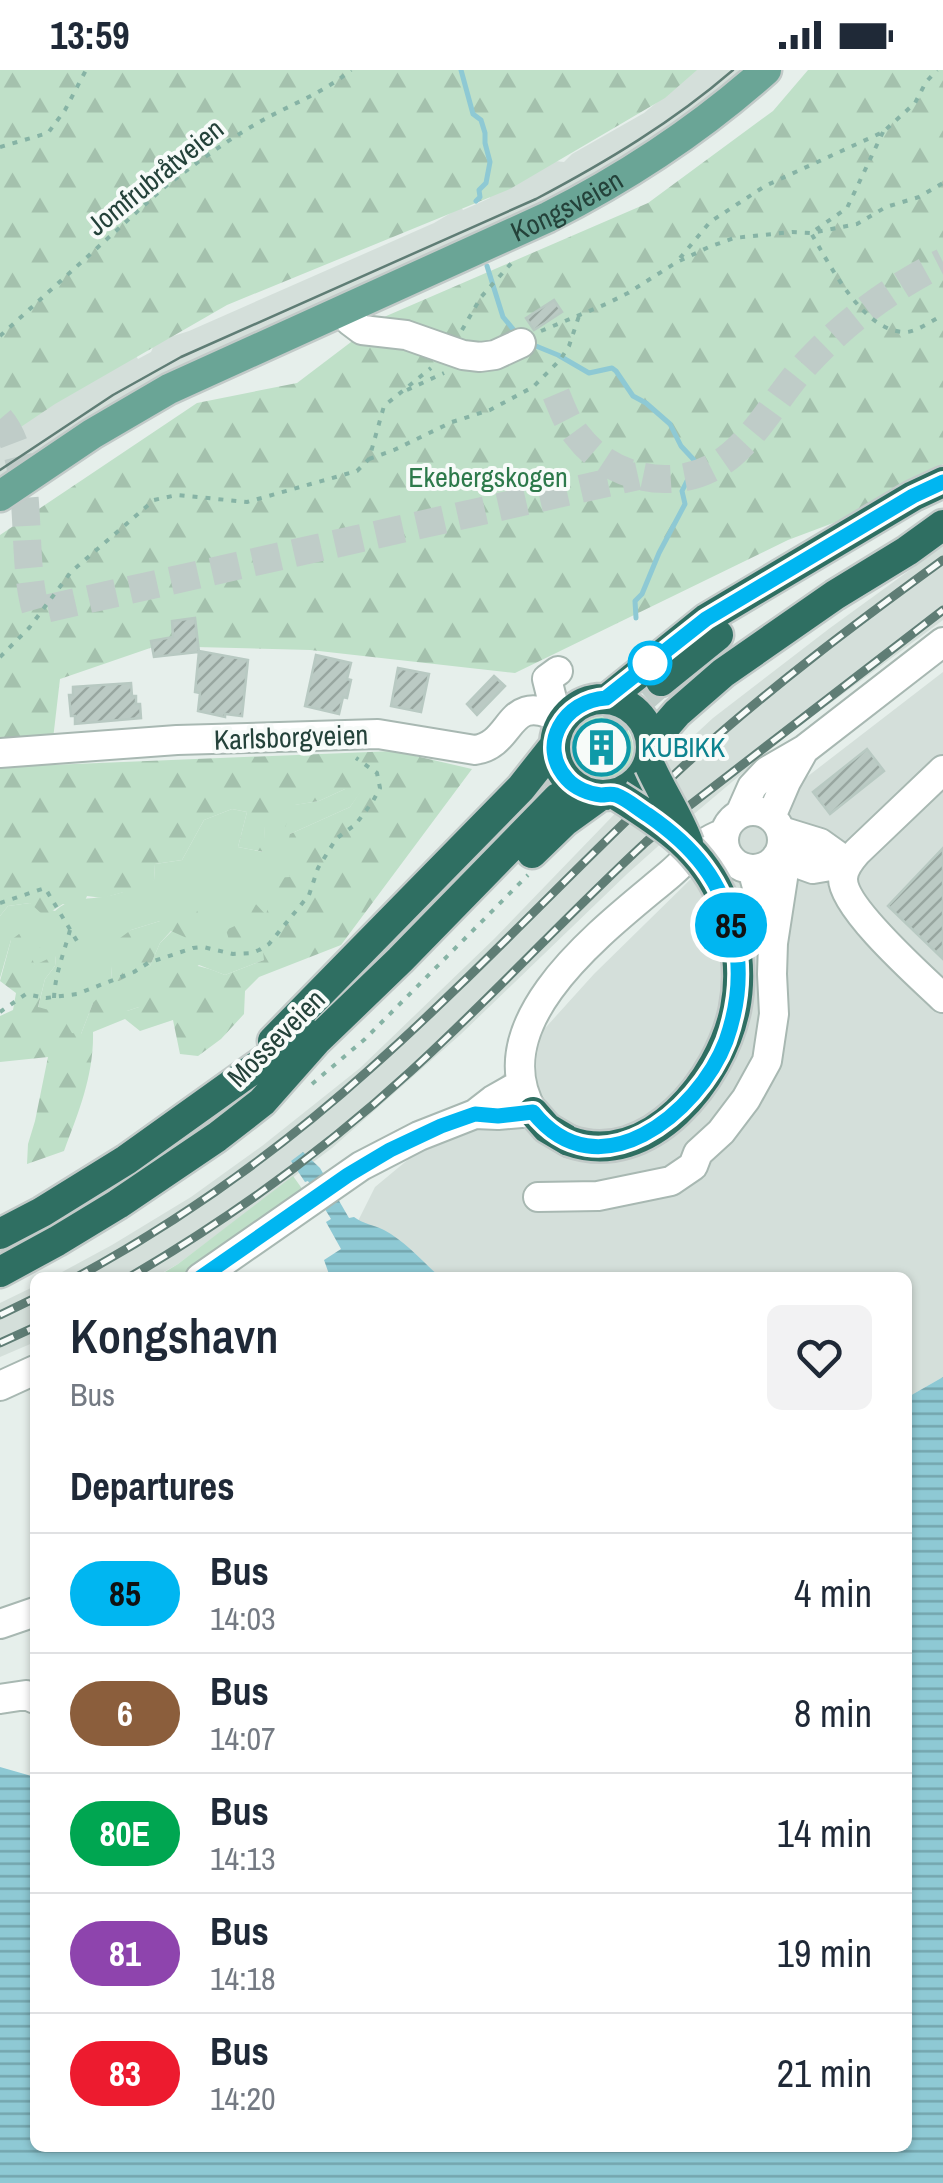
<!DOCTYPE html>
<meta charset="utf-8">
<style>
body{margin:0;font-family:"Archivo Narrow",sans-serif;background:#f2f2f3;color:#1f2937;height:100vh;display:flex;flex-direction:column;font-size:38px;white-space:nowrap}
*{box-sizing:border-box;margin:0}
p{font-size:32px;color:#747a83}
.icon{flex:none;width:55px;height:55px;fill:none;stroke:currentColor;stroke-width:2;stroke-linecap:round;stroke-linejoin:round}
.map{position:relative;flex:1;overflow:hidden}
.sheet{position:absolute;left:30px;top:1202px;width:882px;height:880px;display:flex;flex-direction:column;background:#fff;border-radius:15px;box-shadow:0 2px 8px #0004}
.sheet>*{flex:none}
.badge{padding:0 20px;border-radius:32px;font-size:35px;line-height:65px}
.map>.badge{position:absolute;translate:-50% -50%;box-shadow:0 0 0 5px #fff}
h2{padding:0 40px;font-size:38px;line-height:90px}
.round{display:grid;place-items:center;flex:none;width:105px;height:105px;border-radius:15px;background:#f2f2f3}
.overview{display:flex;align-items:center;justify-content:space-between;height:170px;padding:0 40px}
h1{font-size:48px;font-weight:600;line-height:75px}
ul{padding:0;list-style:none}
li{display:flex;align-items:center;gap:30px;height:120px;padding:0 40px;border-top:2px solid #e0e1e3}
li div{flex:1}
li b{display:block;font-size:38px}
li em{font-style:normal}
li .badge{min-width:110px;font-weight:700;text-align:center}
.status{display:flex;justify-content:space-between;align-items:center;height:70px;padding:0 50px;background:#fff;direction:ltr}
.status svg{height:28px;fill:currentColor}
.map>svg:first-child{display:block}
.built{fill:#d4dfda}
.green{fill:#bfe0c8;fill-rule:evenodd}
.forest{fill:url(#forest-firs)}
.water{fill:url(#water-rules)}
.lines{fill:none;stroke-linecap:round;stroke-linejoin:round}
.stream{stroke:#8ec9d4;stroke-width:5}
.building{fill:url(#building-hatch);stroke:#b8c9c2;stroke-width:2.5}
.minor-tunnel{stroke:#bfccc8;stroke-width:28;stroke-dasharray:28 14;stroke-linecap:butt}
.highway-tunnel{stroke:#bfccc8;stroke-width:30;stroke-dasharray:30 15;stroke-linecap:butt}
.minor-casing{stroke:#a8b8b2;stroke-width:32}
.major-casing{stroke:#c2cac8;stroke-width:35}
.highway-casing{stroke:#c2cac8;stroke-width:35}
.path{stroke:#86b3a5;stroke-width:4;stroke-dasharray:5 8;stroke-linecap:butt}
.minor{stroke:#fff;stroke-width:28}
.major{stroke:#6aa596;stroke-width:30}
.highway{stroke:#2f6f62;stroke-width:30}
.tram{stroke:#5f7d75;stroke-width:2.5}
.rail-casing{stroke:#5f7d75;stroke-width:9}
.rail{stroke:#f7fbf9;stroke-width:5;stroke-dasharray:15;stroke-linecap:butt}
.highway-bridge-casing{stroke:#c2cac8;stroke-width:35;stroke-linecap:butt}
.path-bridge{stroke:#86b3a5;stroke-width:4;stroke-dasharray:5 8;stroke-linecap:butt}
.highway-bridge{stroke:#2f6f62;stroke-width:30}
.line-casing{stroke:#fff;stroke-width:22}
.line{stroke:#00b6f1;stroke-width:15}
.stop-dot{fill:#fff;stroke:#00b6f1;stroke-width:5}
.labels{text-anchor:middle;dominant-baseline:central;stroke-width:8;stroke-linejoin:round;paint-order:stroke}
.street-label{font-size:28px;fill:#24423a;stroke:#f7fbf9}
.park-label{font-size:28px;fill:#2d7a4b;stroke:#f7fbf9}
.culture-label{font-size:28px;fill:#0d838f;stroke:#f7fbf9;text-anchor:start}
</style>
<div class="status"><b>13:59</b><svg viewBox="0 0 49 12"><path d="M0 12V9h3v3zM5 12V6h3v6zM10 12V3h3v9zM15 12V0h3v12zM26 1h20v11H26zM47 4h2v5h-2z"/></svg></div>
<div class="map">
<svg width="943" height="2113" viewBox="0 0 943 2113">
<defs>
<pattern id="forest-firs" width="22" height="20" patternUnits="userSpaceOnUse" patternTransform="scale(2.5)"><rect width="22" height="20" fill="#bfe0c8"/><path d="M5 1l3.5 6h-7zM16 11l3.5 6h-7z" fill="#a4c1ad"/></pattern>
<pattern id="water-rules" width="6" height="5" patternUnits="userSpaceOnUse" patternTransform="scale(2.5)"><rect width="6" height="5" fill="#8ec9d4"/><path d="M0 2.5h6" fill="none" stroke="#74a5ad"/></pattern>
<pattern id="building-hatch" width="6" height="6" patternUnits="userSpaceOnUse" patternTransform="scale(2.5)"><rect width="6" height="6" fill="#bbcac4"/><path d="M-1 1l2-2M0 6l6-6M5 7l2-2" fill="none" stroke="#98a6a0"/></pattern>
</defs>
<rect width="100%" height="100%" fill="#e6efeb"/>
<path class="built" d="M696,0H743L663,63L614,94L547,131L149,311L87,348L0,408V369L133,282L138,289L151,282L154,275L167,268L189,261L434,153L461,137L463,140L490,128L489,125L555,91L564,92L572,84L644,43Z
M943,476V550L790,663L694,744L627,804L461,964L332,1078L178,1194L155,1207L51,1208L112,1175L191,1127L262,1076L360,998L494,869L659,698L713,648L830,558Z
M943,602V1307L908,1327V1208L440,1207L409,1179L385,1161L358,1151L375,1117L481,1029L594,904L751,750Z
M35,1216V1272L0,1287V1233Z"/>
<path class="green" d="M571 678a31 31 0 1 1 62 0a31 31 0 1 1-62 0Z
M345,719H363L350,737L290,764V807L264,881V890L225,905L199,895L139,937L127,941L93,933L81,964H72L38,938L45,909L55,896L56,886L35,896L28,883L11,870L0,908V846L8,836L30,833L55,841C71,826 89,830 108,826C124,823 139,816 154,810L155,794L182,790L204,750L232,739L247,742L238,777L263,782L265,756L294,735L319,731ZM160,851L172,861L160,873L150,896L112,911L111,896L131,860Z
M293,1106L303,1120L227,1179L184,1207L155,1208L178,1194Z"/>
<path class="forest" d="M0,0H697L665,28L510,119L227,235L55,334L0,371Z
M808,0H943V394L881,435L788,470L515,603L310,580L156,576L60,609L50,695L394,681L472,699L341,875L259,907L245,921L244,944L221,969L198,986L180,984L173,950L140,961L125,949L93,962C94,1005 79,1041 64,1081L27,1094L28,1074L35,1051L48,987L0,992V946L13,940L16,923L0,911L11,870L31,855L47,874L29,883L35,895L56,885L55,896L45,909L38,937L60,943L72,963L81,964L93,933L104,921L119,929L127,941L139,937L144,911C175,890 191,891 225,905L264,890L263,881L234,886L226,860L250,849L253,831L266,845L275,808L290,807L284,787L290,764L350,737L362,719H345L319,731L295,735L285,757L265,756L264,782L238,777L247,742L232,739L204,750L182,790L155,794L154,810L147,831L124,822L103,828L87,826L81,840L63,834L44,846L30,833L8,836L0,846V465L197,333L297,313L384,247L648,133L773,41Z
M172,823L192,826L200,849V862L189,869L171,861L160,873L150,896L119,911H112L111,896L105,879L131,860L160,851Z"/>
<path class="water" d="M303,1082L320,1098L349,1148L354,1147C363,1154 374,1155 384,1160C405,1171 423,1192 440,1207H330L324,1190L341,1179L326,1152L331,1149L308,1111L305,1112L291,1091Z
M943,1307V2113H0V1697L35,1707V2078H908V1327Z"/>
<g class="lines">
<path class="stream" d="M461,0L473,44L481,50L485,63V73L490,92L486,113L479,120L480,127L476,131
M487,196L503,247L518,265
M531,274L558,285L589,303L612,298L616,301L633,326L646,333L670,354L681,376L694,390V397L682,421L685,434L659,483L642,524L635,531L636,548"/>
</g>
<path class="building" d="M554,230L562,242L534,260L526,248Z
M195,548L199,582L154,587L151,571L173,567L172,551Z
M199,581L248,590L242,646L225,644V647L198,641L200,623L195,622Z
M316,585L351,593L347,609L351,610L347,628L343,627L339,644L305,636Z
M398,598L429,604L421,642L391,636Z
M494,606L505,616L477,645L467,634Z
M131,613L132,626H136V634H140L141,648L75,654V646H71L69,625H73V617Z
M867,679L884,701L830,744L813,722Z
M943,778V889L888,836Z"/>
<g class="lines">
<path class="minor-tunnel" d="M556,324C562,338 567,353 577,365C613,413 684,425 731,385C762,359 781,320 809,291C847,250 893,217 943,192
M0,349C37,393 19,484 36,541L638,406"/>
<path class="highway-tunnel" d="M547,719L599,666L661,611"/>
<defs>
<path id="minor" d="M345,239L350,251L362,260L406,265L463,285L480,287L495,285L521,273
M548,642L552,629L547,609L558,601
M0,683L177,670L378,664L475,680C516,674 505,618 563,650
M943,700L857,782C850,790 843,799 843,809C843,838 921,907 943,928
M724 770a29 29 0 1 1 58 0a29 29 0 1 1-58 0Z
M740,744L752,717L767,701L805,679L943,572
M771,747L786,712L804,680
M781,761L820,773L848,793
M777,786L813,799L848,793
M752,799L770,864
M475,1044L498,1045L533,1042C478,950 610,855 670,804C691,786 697,773 725,763
M538,1127L598,1126L671,1111L693,1096L698,1083L721,1062L746,1029L767,991L774,944L772,904L773,873L783,808L777,786
M200,1208L361,1096L419,1066L475,1044L493,1030L521,1014
M0,1316L35,1300
M0,1554L35,1542
M0,1629L26,1625L35,1629"/>
<g id="major">
<path id="s1" d="M0,426L92,364L169,319L548,147C627,107 700,59 766,0"/>
</g>
<path id="highway" d="M661,611L718,565
M607,629L706,549L913,426L943,412
M555 677a48 48 0 1 1 96 0a48 48 0 1 1-96 0Z
M651,673L677,643L723,603L835,525L907,481L943,455
M532,783L565,751L601,725
M273,971L521,718L555,675
M533,1042L547,1058L569,1071
M0,1164L42,1142L126,1090L305,962
M0,1202L57,1171L118,1134L217,1067L262,1032L316,971L400,890L558,728"/>
</defs>
<use href="#minor" class="minor-casing"/>
<use href="#major" class="major-casing"/>
<use href="#highway" class="highway-casing"/>
<path class="path" d="M883,62L847,138L811,163C830,195 864,264 907,262C918,261 933,250 943,245
M0,77L48,63L65,40L86,0
M680,188L710,152L765,116L883,62L915,33L926,12L937,0
M462,260L481,227L516,188
M541,261L606,234L628,223L677,192L709,177L734,168L792,162L811,163L857,154L886,137L919,127L943,113
M0,266L161,120C193,95 227,70 263,50C292,34 325,22 351,0
M407,320L444,303
M369,389L394,380L452,352L490,340L533,317L560,290L569,276L580,243
M0,587L29,558L71,502L154,430L177,425L247,432L357,401L369,389L384,336L431,298
M0,833L45,818L77,871
M54,928C55,904 64,883 70,860
M0,942L26,924L46,928L77,924L134,902L148,893L193,878L203,877L233,884L252,883L259,880L269,874L309,825L318,798L336,769L356,754L373,731L380,718L377,703L356,688
M312,1014L365,969L528,805"/>
<use href="#minor" class="minor"/>
<use href="#major" class="major"/>
<use href="#highway" class="highway"/>
<path class="tram" d="M0,400L113,325L181,287L536,129C606,92 673,52 733,0"/>
<defs>
<path id="rail" d="M75,1208C182,1150 281,1079 371,998C481,900 580,792 688,692C768,619 855,554 943,490
M128,1208C229,1149 325,1080 411,1001C492,927 566,846 646,772L681,742L943,540
M0,1245L35,1228
M0,1273L35,1257"/>
</defs>
<use href="#rail" class="rail-casing"/>
<use href="#rail" class="rail"/>
<defs>
<path id="highway-bridge" d="M650,696C662,723 678,746 688,773
M569,1071C649,1100 721,1009 735,939C742,904 737,866 724,833C703,780 664,755 618,726"/>
</defs>
<use href="#highway-bridge" class="highway-bridge-casing"/>
<path class="path-bridge" d="M672,689L678,670"/>
<use href="#highway-bridge" class="highway-bridge"/>
</g>
<g class="lines">
<defs>
<path id="line" d="M200,1208L348,1105L390,1080L441,1056L475,1044L498,1046L533,1042C598,1124 698,1044 726,971C738,937 742,901 734,866C723,811 693,776 648,745C638,739 627,729 616,725C609,723 608,725 601,725C589,724 575,718 567,709C536,675 565,630 606,628L706,549L913,426L943,412"/>
</defs>
<use href="#line" class="line-casing"/>
<use href="#line" class="line"/>
</g>
<defs>
<symbol id="building-ring" viewBox="-11 -11 22 22"><circle r="9.5" fill="#f7fbf9" stroke="#0f9aa8" stroke-width="1.5"/><path d="M-4-6H4V6H1V3H-1V6H-4ZM-2.5-4.3h1.7v1.8h-1.7ZM.8-4.3h1.7v1.8H.8ZM-2.5-1h1.7V.8h-1.7ZM.8-1h1.7V.8H.8Z" fill="#0f9aa8"/></symbol>
</defs>
<g fill-rule="evenodd">
<use href="#building-ring" x="570" y="646" width="63" height="63"/>
</g>
<circle class="stop-dot" cx="650" cy="593" r="20"/>
<g class="labels">
<g class="street-label">
<text transform="translate(155 107) rotate(-39)">Jomfrubråtveien</text>
<text stroke="none"><textPath href="#s1" startOffset="638">Kongsveien</textPath></text>
<text transform="translate(291 667) rotate(-2)">Karlsborgveien</text>
<text transform="translate(276 968) rotate(-45)">Mosseveien</text>
</g>
<g class="park-label">
<text x="488" y="407">Ekebergskogen</text>
</g>
<g class="culture-label">
<text x="641" y="677">KUBIKK</text>
</g>
</g>
</svg>
<b class="badge" style="left:731px;top:855px;background:#00b6f1;color:#111">85</b>
<section class="sheet">
<div class="overview"><div><h1>Kongshavn</h1><p>Bus</p></div><a class="round"><svg class="icon" aria-label="heart" viewBox="0 0 24 24"><path d="M12 20l-8-8c-3-5 5-10 8-4 3-6 11-1 8 4z"/></svg></a></div>
<h2>Departures</h2>
<ul>
<li><span class="badge" style="background:#00b6f1;color:#111">85</span><div><b>Bus</b><p>14:03</p></div><em>4 min</em></li>
<li><span class="badge" style="background:#8b5e3c;color:#fff">6</span><div><b>Bus</b><p>14:07</p></div><em>8 min</em></li>
<li><span class="badge" style="background:#00a651;color:#fff">80E</span><div><b>Bus</b><p>14:13</p></div><em>14 min</em></li>
<li><span class="badge" style="background:#8e44ad;color:#fff">81</span><div><b>Bus</b><p>14:18</p></div><em>19 min</em></li>
<li><span class="badge" style="background:#ed1b2f;color:#fff">83</span><div><b>Bus</b><p>14:20</p></div><em>21 min</em></li>
</ul>
</section>
</div>
